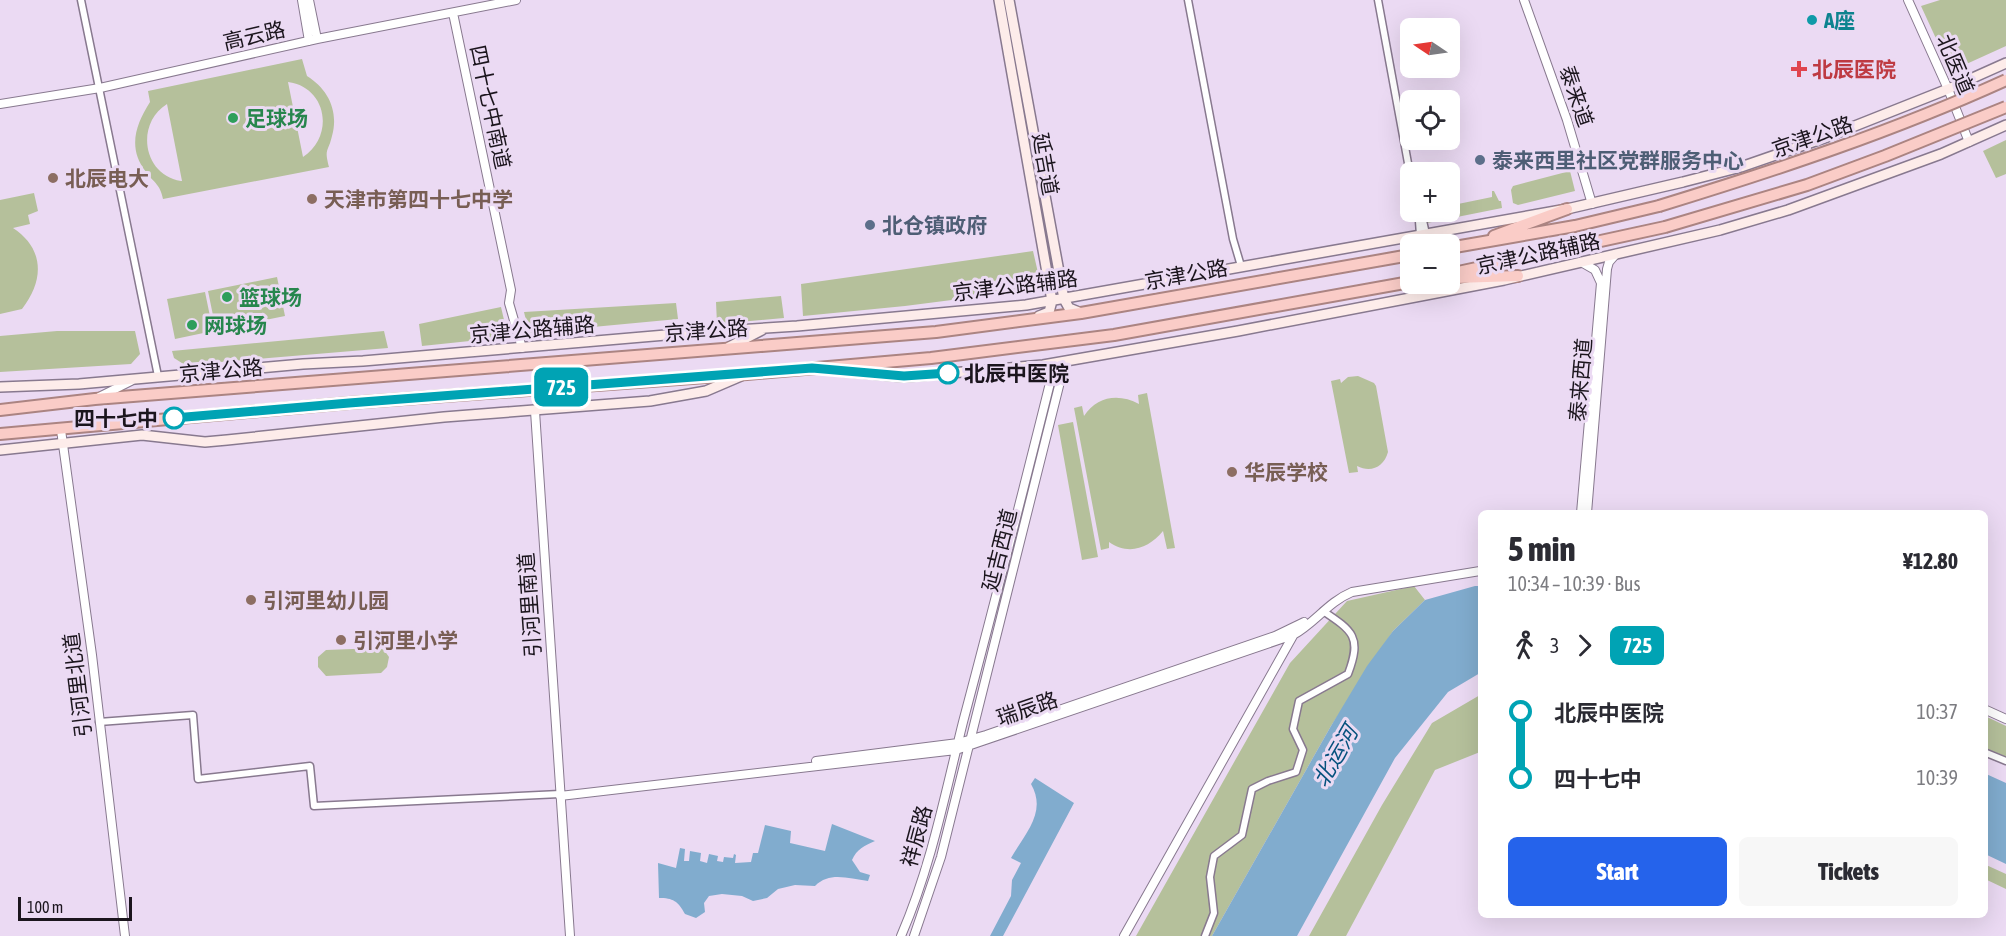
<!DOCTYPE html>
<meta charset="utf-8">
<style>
body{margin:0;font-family:"Asap Condensed","Noto Sans SC",sans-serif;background:#f7f7f7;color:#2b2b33;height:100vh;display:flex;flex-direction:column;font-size:22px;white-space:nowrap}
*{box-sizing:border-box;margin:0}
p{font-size:20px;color:#7c7c81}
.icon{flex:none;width:33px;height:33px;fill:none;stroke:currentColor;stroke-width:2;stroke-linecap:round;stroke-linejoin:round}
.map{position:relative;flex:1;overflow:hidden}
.side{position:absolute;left:1478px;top:510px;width:510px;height:408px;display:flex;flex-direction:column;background:#fff;border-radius:9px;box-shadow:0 6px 24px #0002}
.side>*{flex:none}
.badge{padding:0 12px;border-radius:9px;font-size:21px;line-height:39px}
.needle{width:39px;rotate:283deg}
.controls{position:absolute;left:1400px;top:18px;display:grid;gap:12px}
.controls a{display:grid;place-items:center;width:60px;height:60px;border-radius:9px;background:#fff;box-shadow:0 6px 24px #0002;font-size:30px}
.scale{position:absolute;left:18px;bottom:15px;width:114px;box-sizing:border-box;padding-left:6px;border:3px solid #1b151d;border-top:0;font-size:16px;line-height:21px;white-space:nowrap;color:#1b151d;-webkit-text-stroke:4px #ebdaf3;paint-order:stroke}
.map>.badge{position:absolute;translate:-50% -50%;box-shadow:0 0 0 3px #fff}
.legs{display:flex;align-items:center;gap:9px;height:66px;padding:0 30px;font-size:20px}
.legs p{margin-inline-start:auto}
.overview{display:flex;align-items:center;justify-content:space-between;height:102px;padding:0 30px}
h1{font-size:33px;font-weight:800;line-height:45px}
.cta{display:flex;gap:12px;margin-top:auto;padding:12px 30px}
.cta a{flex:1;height:69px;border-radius:9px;background:#2563eb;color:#fff;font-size:24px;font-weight:800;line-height:69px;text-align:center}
.cta a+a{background:#f7f7f7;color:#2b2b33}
ul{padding:0 30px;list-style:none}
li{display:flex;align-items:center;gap:21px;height:66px;font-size:22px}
li i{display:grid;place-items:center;width:9px;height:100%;margin:0 8px;background:currentColor}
li i::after{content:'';width:15px;height:15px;margin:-8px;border:4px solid;border-radius:50%;background:#fff}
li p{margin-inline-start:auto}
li:first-child i{background:linear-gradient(#0000 50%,currentColor 0)}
li:last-child i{background:linear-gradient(currentColor 50%,#0000 0)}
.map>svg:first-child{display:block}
.green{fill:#b5c09b;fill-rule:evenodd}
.water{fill:#81acce}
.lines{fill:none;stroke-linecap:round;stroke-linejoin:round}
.minor-casing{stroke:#88798f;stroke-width:9}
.tertiary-casing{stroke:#88798f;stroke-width:10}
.secondary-casing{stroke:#88798f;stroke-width:12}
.trunk-casing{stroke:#ab8482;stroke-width:14}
.minor{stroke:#fff;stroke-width:6}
.tertiary{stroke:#fff;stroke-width:8}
.secondary{stroke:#fdecea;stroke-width:9}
.trunk{stroke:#faccc7;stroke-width:10}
.trunk-bridge-casing{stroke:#ab8482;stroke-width:14;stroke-linecap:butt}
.trunk-bridge{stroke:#faccc7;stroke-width:10}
.line-1-casing{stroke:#fff;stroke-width:14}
.line-1{stroke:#00a3b4;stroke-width:9}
.culture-dot{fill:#0f9aa8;stroke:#ebdaf3;stroke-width:2}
.health-dot{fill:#e0444e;stroke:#ebdaf3;stroke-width:2}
.leisure-dot{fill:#2e9e5b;stroke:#ebdaf3;stroke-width:2}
.service-dot{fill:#5c6f8a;stroke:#ebdaf3;stroke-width:2}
.education-dot{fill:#8d6e63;stroke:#ebdaf3;stroke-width:2}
.stop-1-dot{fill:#fff;stroke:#00a3b4;stroke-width:3}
.labels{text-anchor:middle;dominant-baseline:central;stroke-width:6;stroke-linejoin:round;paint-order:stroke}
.culture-label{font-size:21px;font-weight:bold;fill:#0d838f;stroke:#ebdaf3;text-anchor:start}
.street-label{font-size:21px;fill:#1b151d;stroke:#ebdaf3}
.health-label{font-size:21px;font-weight:bold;fill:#be3a42;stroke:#ebdaf3;text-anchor:start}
.leisure-label{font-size:21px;font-weight:bold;fill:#27864d;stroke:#ebdaf3;text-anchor:start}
.service-label{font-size:21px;font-weight:bold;fill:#4e5e75;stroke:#ebdaf3;text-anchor:start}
.education-label{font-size:21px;font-weight:bold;fill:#785e54;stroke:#ebdaf3;text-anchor:start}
.stop-label{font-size:21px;font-weight:bold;fill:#1b151d;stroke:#ebdaf3;text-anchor:start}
.water-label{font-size:22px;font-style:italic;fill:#05517d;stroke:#ebdaf3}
</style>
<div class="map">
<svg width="2006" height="936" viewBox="0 0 2006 936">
<rect width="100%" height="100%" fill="#ebdaf3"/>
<path class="green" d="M1940,0H2006V46L1951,71L1921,6Z
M302,59L307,76C328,89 339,111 332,136C328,153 324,148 329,167L163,199C160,184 155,184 146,172C127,148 136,124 150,102L148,91ZM288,82C327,87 335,136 303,157ZM167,104L182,181H181C143,175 135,124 167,104Z
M2006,140V174L1996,178L1983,151Z
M1570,171L1575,191L1518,205L1513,203L1511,190L1513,186Z
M1492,191H1494L1499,201H1501L1502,208L1427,223L1425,212H1449V197L1456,195L1458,204L1492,197Z
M34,193L38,211L28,215L30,224L13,228C45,249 44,281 22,309L0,314V200Z
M1033,251L1039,277L1029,290L905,306L803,316L801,284Z
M277,277L285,316L216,330L208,291Z
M205,292L213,331L175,339L167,299Z
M781,296L784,318L717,324L716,302Z
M676,303L678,319L529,333L524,312Z
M501,307L508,337L422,346L419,324Z
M57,331H135L140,354L131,364L0,372V336Z
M384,331L388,348L185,365L174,358L172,351Z
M1358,376L1374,383L1376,386L1388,452C1384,467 1371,473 1357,466L1358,472L1349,473L1331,381L1340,379L1341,383L1348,377Z
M1147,393L1175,548L1167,549L1163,531C1149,548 1129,556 1109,542V548L1101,550L1074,408L1082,406L1084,416C1097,396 1119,393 1139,404L1138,395Z
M1073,422L1098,557L1082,560L1058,425Z
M1414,586L1425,600L1393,631L1331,726L1212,936H1136L1290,663L1347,601Z
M379,648L384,650L389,657L387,667L381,673L326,676L318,667V657L326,650Z
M1480,695V752L1435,770L1346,936H1309L1382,805L1432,723Z
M1985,716L2006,726V757L1985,748Z
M1984,864L2006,874V889L1985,879Z"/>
<path class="water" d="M1475,586H1480V673L1448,692L1395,758L1297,936H1212L1331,726L1367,666L1393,631L1425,600Z
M1984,773L2006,783V864L1985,854Z
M1035,778L1074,803L1003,936H990L1011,896L1012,880L1021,863L1011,858C1026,832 1047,812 1031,784Z
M832,824L875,841C864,846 857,849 852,860L860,872L870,875L868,881C849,879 830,871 815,886L795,885L778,889L767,898L753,901L742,896L722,894L709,896L704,903L705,912L696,918L685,914C678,901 673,898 659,898L658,863L676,868L680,848L685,849L684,861H689L690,851L701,853L700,861L707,863L709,854L718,856L717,861L723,862L724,857L733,858L734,854L736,855L735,863L751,862L753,853H758L765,825L791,831L790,843L825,851Z"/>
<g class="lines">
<defs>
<path id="minor" d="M81,0L158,376
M1188,0L1233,239L1241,266
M1378,0L1410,174
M1421,212L1426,234L1436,244
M1418,244L1420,235L1419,221
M99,722L193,715L198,779L310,766L314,806L560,794
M1984,752L2006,761
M1205,936L1214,913L1210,877L1214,856L1242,835L1252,789L1268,781L1296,772L1303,750L1293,729L1299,701L1348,674C1362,637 1353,631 1323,611"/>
<path id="tertiary" d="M302,0L309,41
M309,0L317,39
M1524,0L1567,120L1592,204
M1908,0L1948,89L1969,142
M453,13L511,290L509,303L522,348
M0,104L100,88L317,39L516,0
M99,397L131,381
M535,411L570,936
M61,430L92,655L125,936
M1581,513L1601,283L1595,270L1581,262
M1587,513L1607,269L1609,262L1616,254
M1984,709L2006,719
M816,761L958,743L986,735L1275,636L1304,622
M560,796L956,750L1293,635C1315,623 1328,602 1352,592L1480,571
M901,936C931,867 945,794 963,722C995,602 1025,483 1055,363
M914,936L941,857L1065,362
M1124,936L1294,634"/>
<path id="secondary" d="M999,0L1052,301L1049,312L1039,316
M1009,0L1064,299L1069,308L1081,313
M729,347L762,330
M832,370L904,377L1043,365L1238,331L1504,280L1720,230L1788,210L1941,154L2006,125
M0,387L79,384L303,364L363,361L689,333L797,326L1026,305L1567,209L1683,182L1741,167L1827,137L1948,89L2006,63
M0,450L142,435L205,442L227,440L444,417L650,401L706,391L741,376"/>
<path id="trunk" d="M1494,236L1567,209
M1449,248L1575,226L1659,206
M1449,274L1665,227
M1455,278L1518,276
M0,410L95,399L936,332L1081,313L1410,255
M0,434L349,403L747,374L931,358L1114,335L1410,282"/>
</defs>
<use href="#minor" class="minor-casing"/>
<use href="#tertiary" class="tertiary-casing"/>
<use href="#secondary" class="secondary-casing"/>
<use href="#trunk" class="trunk-casing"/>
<use href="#minor" class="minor"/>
<use href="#tertiary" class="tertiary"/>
<use href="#secondary" class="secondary"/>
<use href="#trunk" class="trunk"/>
<defs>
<path id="trunk-bridge" d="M1659,206C1777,170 1894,131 2006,80
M1665,227L1807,185L1885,156L2006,107"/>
</defs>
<use href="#trunk-bridge" class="trunk-bridge-casing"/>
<use href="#trunk-bridge" class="trunk-bridge"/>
</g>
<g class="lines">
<defs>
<path id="line-1" d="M174,418L349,403L812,368L904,376L948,373"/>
</defs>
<use href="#line-1" class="line-1-casing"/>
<use href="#line-1" class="line-1"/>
</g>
<circle class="culture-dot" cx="1812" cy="20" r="6"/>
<path class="health-dot" d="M1796 60h6v6h6v6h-6v6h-6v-6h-6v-6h6z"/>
<g class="leisure-dot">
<circle cx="233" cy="118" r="6"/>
<circle cx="227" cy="297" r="6"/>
<circle cx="192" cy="325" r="6"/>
</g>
<g class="service-dot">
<circle cx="1480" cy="160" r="6"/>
<circle cx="870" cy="225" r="6"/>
</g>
<g class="education-dot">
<circle cx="53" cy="178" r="6"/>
<circle cx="312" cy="199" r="6"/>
<circle cx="1232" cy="472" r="6"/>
<circle cx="251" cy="600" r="6"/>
<circle cx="341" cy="640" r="6"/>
</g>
<g class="stop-1-dot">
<circle cx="948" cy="373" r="10"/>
<circle cx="174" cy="418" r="10"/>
</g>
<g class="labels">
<g class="culture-label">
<text x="1824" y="20">A座</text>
</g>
<g class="street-label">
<text transform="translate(254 35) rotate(-13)">高云路</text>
<text transform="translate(1956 64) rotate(67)">北医道</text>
<text transform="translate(1577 96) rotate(71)">泰来道</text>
<text transform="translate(491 107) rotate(78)">四十七中南道</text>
<text transform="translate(1812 136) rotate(-19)">京津公路</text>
<text transform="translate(1046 164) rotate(80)">延吉道</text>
<text transform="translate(1538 253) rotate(-12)">京津公路辅路</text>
<text transform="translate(1186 274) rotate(-10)">京津公路</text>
<text transform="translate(1015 285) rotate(-7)">京津公路辅路</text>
<text transform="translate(532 329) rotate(-5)">京津公路辅路</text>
<text transform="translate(706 330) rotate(-4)">京津公路</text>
<text transform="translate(221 370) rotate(-5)">京津公路</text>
<text transform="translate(1580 380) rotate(-85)">泰来西道</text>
<text transform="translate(999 550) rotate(-76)">延吉西道</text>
<text transform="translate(529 605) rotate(-94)">引河里南道</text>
<text transform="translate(77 685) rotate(-97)">引河里北道</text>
<text transform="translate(1027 708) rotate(-19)">瑞辰路</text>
<text transform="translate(916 836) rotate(-75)">祥辰路</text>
</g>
<g class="health-label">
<text x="1812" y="69">北辰医院</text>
</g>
<g class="leisure-label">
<text x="245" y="118">足球场</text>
<text x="239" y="297">篮球场</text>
<text x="204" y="325">网球场</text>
</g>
<g class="service-label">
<text x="1492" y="160">泰来西里社区党群服务中心</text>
<text x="882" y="225">北仓镇政府</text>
</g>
<g class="education-label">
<text x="65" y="178">北辰电大</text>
<text x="324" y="199">天津市第四十七中学</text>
<text x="1244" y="472">华辰学校</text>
<text x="263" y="600">引河里幼儿园</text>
<text x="353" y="640">引河里小学</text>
</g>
<g class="stop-label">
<text x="964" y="373">北辰中医院</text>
<text x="158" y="418" text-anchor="end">四十七中</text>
</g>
<g class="water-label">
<text transform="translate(1335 756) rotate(-60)">北运河</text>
</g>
</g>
</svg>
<div class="controls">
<a><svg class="needle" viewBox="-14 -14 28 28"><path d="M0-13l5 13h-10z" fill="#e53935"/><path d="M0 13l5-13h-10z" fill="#7c7c81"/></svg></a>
<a><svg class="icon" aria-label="locate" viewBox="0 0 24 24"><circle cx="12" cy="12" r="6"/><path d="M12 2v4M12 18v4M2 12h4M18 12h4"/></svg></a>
<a>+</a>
<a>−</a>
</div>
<div class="scale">100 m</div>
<b class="badge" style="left:561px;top:387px;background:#00a3b4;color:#fff">725</b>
<section class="side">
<div class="overview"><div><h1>5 min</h1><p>10:34 – 10:39 · Bus</p></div><b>¥12.80</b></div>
<div class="legs"><svg class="icon" aria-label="walk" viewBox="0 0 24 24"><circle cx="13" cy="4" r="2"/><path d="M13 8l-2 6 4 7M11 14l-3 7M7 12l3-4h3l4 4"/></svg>3<svg class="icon" aria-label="forward" viewBox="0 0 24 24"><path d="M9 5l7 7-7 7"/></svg><b class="badge" style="background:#00a3b4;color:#fff">725</b></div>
<ul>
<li><i style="color:#00a3b4"></i><b>北辰中医院</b><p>10:37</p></li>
<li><i style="color:#00a3b4"></i><b>四十七中</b><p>10:39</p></li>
</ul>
<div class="cta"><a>Start</a><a>Tickets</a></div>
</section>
</div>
